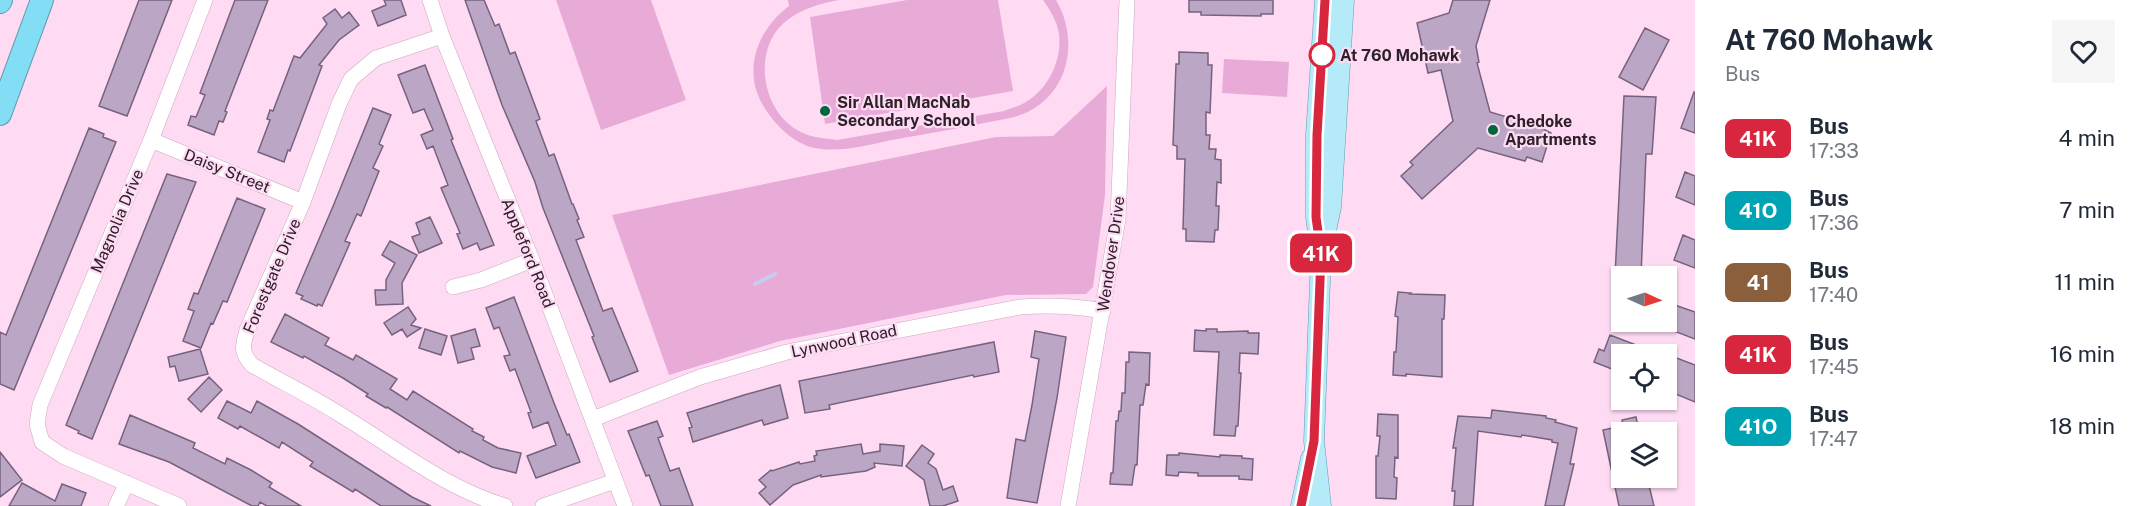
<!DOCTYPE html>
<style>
body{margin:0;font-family:"Public Sans",sans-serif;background:#f6f6f7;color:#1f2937;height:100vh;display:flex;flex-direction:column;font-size:22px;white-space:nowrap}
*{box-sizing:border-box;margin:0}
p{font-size:20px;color:#747a83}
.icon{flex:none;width:33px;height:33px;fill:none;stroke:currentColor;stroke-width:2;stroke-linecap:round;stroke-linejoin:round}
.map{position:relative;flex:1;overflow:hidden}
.details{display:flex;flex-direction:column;background:#fff;width:450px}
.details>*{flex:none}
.badge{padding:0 12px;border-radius:9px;font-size:21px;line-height:39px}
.needle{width:39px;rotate:93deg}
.controls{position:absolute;left:1611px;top:266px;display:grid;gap:12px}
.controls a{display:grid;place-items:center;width:66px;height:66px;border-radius:0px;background:#fff;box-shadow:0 2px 4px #0004;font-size:30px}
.map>.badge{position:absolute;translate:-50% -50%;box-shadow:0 0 0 3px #fff}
.round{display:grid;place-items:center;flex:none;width:63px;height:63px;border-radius:0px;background:#f6f6f7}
.head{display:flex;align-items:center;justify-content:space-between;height:102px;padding:0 30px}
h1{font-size:28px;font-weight:700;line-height:45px}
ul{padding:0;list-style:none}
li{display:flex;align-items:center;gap:18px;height:72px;padding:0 30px}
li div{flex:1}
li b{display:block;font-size:22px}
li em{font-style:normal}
li .badge{min-width:66px;font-weight:700;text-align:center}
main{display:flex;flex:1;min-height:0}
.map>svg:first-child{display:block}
.green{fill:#e8abd7}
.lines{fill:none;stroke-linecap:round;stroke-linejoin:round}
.stream{stroke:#c6cdf0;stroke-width:4}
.building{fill:#bca6c5;stroke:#76627e;stroke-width:1.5}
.minor-casing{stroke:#cba9c1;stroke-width:16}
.major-casing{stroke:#659bae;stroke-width:21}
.highway-casing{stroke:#659bae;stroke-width:24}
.minor{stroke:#fff;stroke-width:15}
.major{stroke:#b5ebf9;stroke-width:20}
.highway{stroke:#83ddf5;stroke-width:22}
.line-casing{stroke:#fff;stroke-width:14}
.line{stroke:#d7263d;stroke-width:9}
.stop-dot{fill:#fff;stroke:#d7263d;stroke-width:3}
.poi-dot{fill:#00673c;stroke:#fedbf3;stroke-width:2}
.labels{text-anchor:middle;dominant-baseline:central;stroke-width:4.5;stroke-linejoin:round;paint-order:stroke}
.stop-label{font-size:16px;font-weight:bold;fill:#2c2029;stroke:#fedbf3;text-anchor:start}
.poi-label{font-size:16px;font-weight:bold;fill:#2c2029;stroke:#fedbf3;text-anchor:start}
.street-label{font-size:16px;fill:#2c2029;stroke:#fedbf3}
</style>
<main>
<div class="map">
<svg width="1695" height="506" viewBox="0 0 1695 506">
<rect width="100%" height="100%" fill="#fedbf3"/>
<path class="green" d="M556,0H651L686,100L601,130Z
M788,0H839C817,4 794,11 778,29C753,60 765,115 801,132C812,138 825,138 837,140L1004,111C1011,108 1020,106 1026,102C1049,88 1062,60 1059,34C1057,21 1050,10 1043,0H1056C1078,37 1071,88 1031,110C1025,114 1017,116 1010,118C971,126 931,133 892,140C868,145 840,153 815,148C787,143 757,107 754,80C750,51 766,23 789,6Z
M907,0H998L1013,91L825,124L810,17Z
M1224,59L1289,62L1287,97L1222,93Z
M1107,86L1105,195L1093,287L1086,294L1006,295L780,341L669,375L612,215L996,137L1053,136Z"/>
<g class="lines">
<path class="stream" d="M755,284L775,274"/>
</g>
<path class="building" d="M139,0H172L127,116L99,106Z
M235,0H268L225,111L227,112L223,122L219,121L214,135L188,125L191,116L196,117L205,95L200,93Z
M384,0H401L406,15L378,26L372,11L386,5Z
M465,0H484L495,26L499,24L510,54L515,52L540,119L536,121L549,156L554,154L572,204H573L579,219L577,220L584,237L576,240L603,311L612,308L638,371L610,382L592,337L594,336L543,208L535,182L502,105Z
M1189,0H1273V14H1261V16L1201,15V12H1189Z
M1453,0H1490L1476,46L1479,62L1477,63L1490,112L1537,126L1551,133L1542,162L1527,157L1525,161L1478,148L1422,199L1401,176L1413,165L1410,162L1453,121L1441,70L1428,73L1417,23L1449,13Z
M335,9L342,18L349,12L359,25L339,40L319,65L322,66L290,151L288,150L284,162L258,152L270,120L267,119L270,110L273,111L294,56L300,58L327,24L323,18Z
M1645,28L1669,40L1643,90L1619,77Z
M1179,52L1208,53V65H1212L1210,113L1206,112V135H1210L1209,149H1216L1215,159L1221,160V183L1217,182L1216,206H1219L1218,230H1215L1214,242L1186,241V229H1183L1185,159H1177V146L1173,145L1176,64H1179Z
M425,65L453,139L451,140L494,245L480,250L477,243L463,249L457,234L460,233L441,188L448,185L433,146L427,149L421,135L433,130L424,109L413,113L398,75Z
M1694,92L1695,93V133L1681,128Z
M1624,96L1656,97L1652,154H1646L1641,276H1615Z
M373,108L391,115L379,144L383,146L373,168L379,171L361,216L357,214L345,241L350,243L322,306L318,304L317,306L301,299L303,296L296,293L334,204Z
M89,128L104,134L103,137L116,142L14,390L0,384V332L6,335Z
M1685,172L1695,176V205L1676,197Z
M167,174L196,182L92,439L78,433L79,431L66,425Z
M237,198L265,209L227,302L223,301L213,324L211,323L201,348L183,341L194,311L188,309L194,293L198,294Z
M430,217L442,243L419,253L412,237L420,234L416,223Z
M1683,235L1695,240V268L1674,260Z
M390,241L417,255L402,283L403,304L376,305L375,290H386V280L395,263L382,255Z
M1398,292L1411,293L1410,294L1445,295L1444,319H1442V377L1406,374V376L1393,375L1394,352H1396L1398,317L1395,316Z
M514,297L554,403L567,435L569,434L580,462L536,478L527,456L556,445L548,422L533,428L528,413L531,412L515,369L510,371L504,356L510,355L499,327L494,329L486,308Z
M1666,302L1695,312V339L1666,328Z
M408,307L416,319L411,325L421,328L407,337L402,329L392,335L384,323Z
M285,314L329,338L325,345L353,360L356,355L397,379L390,389L407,400L413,391L473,429L472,431L484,437L483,440L498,448L521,453L516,473L492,467L460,451L459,453L387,407L386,408L366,396L368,394L343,378L304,356L303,358L271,342Z
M425,329L447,336L441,355L419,348Z
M475,329L480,346L471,348L474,359L458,363L451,336Z
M1206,329H1217V332L1248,331V333H1259L1258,354L1240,353L1239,373H1241L1238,426H1236L1235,436L1214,435L1219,352L1194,351L1195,330L1206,331Z
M1035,331L1066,337L1057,398L1037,503L1007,498L1016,439L1025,441L1032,405L1039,359L1031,357Z
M1610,335L1657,353L1656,354H1622V373L1594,362L1599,349L1604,351Z
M994,342L999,372L974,377L973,375L867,397L829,405L830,409L805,413L799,381Z
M200,349L208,374L179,381L175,366L170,367L168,357Z
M1129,352L1150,353L1149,385L1146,384L1143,405H1140L1137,465H1135L1132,485L1110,484L1111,473H1113L1116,421H1118L1119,411H1121L1122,393H1125L1126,362H1129Z
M1666,354L1695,365V402L1666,390Z
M209,377L222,390L201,412L188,399Z
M780,385L788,418L764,425L762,420L693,442L689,428L692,427L687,413L744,395Z
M227,401L251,413L257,401L298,424L412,497L431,506H381L355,489L353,492L310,466L313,462L282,442L279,448L240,426L238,429L218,418Z
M1492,410L1546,416V418L1556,420L1555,422L1577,428L1570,464H1574L1564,506H1545L1558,443L1552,442V440L1522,435L1521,437L1478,431L1473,506H1454L1455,491H1452L1456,448H1453L1458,416L1491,418Z
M1378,414L1398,415V458L1395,457L1394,477L1397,478L1396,499L1376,498V456H1378L1380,436H1377Z
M130,415L195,443L193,448L225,464L227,458L251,470L272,483L269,487L301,506H267L260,502L258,506H252L169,462L119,444Z
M1636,417L1639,432H1624L1622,420Z
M657,421L663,436L658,438L670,471L679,468L693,506H661L649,475L646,476L628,431Z
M1622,426V477H1647L1654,506H1619L1603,430Z
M861,444L863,454L880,451V444L904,446L902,466L874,463L875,467L866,471L821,477V475L793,485L770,505L759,493L766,487L759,480L771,470L772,471L799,462L800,464L815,461L814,456L817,455L816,451Z
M922,445L934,454L928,463L936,469L943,490L953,486L958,501L943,506H930L924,480L906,466Z
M0,452L22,480L0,497Z
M1179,453L1220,457V455L1242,456V458L1253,459L1252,480L1239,479V476H1198V473L1179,472L1178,476L1166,475L1167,455H1179Z
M22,483L55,501L62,484L86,493L81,506H9Z"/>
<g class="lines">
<defs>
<path id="minor" d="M430,0L442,36L532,260L625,506
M442,36L376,58L351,79L339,104L303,202L247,330C243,346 240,351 252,365C280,381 309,395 336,412C390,444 444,488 505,506
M151,140L303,202
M453,287L481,280L532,260
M593,419L700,377L787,352L1020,307C1049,305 1075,306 1103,311
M116,506L127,483
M179,506L63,456L42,442L37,424L40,405L151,140L205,0
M543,506L615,481
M1068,506L1118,219L1127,0"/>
<path id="major" d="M1324,240L1331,207L1344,0
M1301,506L1311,458
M1321,506L1314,441L1321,254L1316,217V135L1325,0"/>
<path id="highway" d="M0,2L1,0
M0,114L42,0"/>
</defs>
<use href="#minor" class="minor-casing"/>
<use href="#major" class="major-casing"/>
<use href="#highway" class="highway-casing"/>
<use href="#minor" class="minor"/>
<use href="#major" class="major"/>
<use href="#highway" class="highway"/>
</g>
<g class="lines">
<defs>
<path id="line" d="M1301,506L1314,441L1321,254L1316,217L1317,135L1325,0"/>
</defs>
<use href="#line" class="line-casing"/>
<use href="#line" class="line"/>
</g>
<circle class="stop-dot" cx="1322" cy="55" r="12"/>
<g class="poi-dot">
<circle cx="825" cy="111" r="6"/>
<circle cx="1493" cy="130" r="6"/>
</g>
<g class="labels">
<g class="stop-label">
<text x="1340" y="55">At 760 Mohawk</text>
</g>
<g class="poi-label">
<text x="837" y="102">Sir Allan MacNab<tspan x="837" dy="18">Secondary School</tspan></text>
<text x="1505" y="121">Chedoke<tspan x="1505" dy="18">Apartments</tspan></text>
</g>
<g class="street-label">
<text transform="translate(227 171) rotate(22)">Daisy Street</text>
<text transform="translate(117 221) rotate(-67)">Magnolia Drive</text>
<text transform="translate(528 253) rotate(68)">Appleford Road</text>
<text transform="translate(1111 254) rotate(-82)">Wendover Drive</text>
<text transform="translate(272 276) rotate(-67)">Forestgate Drive</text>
<text transform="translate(844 341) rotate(-12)">Lynwood Road</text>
</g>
</g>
</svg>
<div class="controls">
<a><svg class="needle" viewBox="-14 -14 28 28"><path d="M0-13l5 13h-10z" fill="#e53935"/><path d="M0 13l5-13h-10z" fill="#747a83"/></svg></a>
<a><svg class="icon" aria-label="locate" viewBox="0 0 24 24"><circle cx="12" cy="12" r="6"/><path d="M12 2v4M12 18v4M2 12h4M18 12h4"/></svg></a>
<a><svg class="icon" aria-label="layers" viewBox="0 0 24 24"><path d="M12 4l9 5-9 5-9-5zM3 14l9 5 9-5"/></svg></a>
</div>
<b class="badge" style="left:1321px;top:253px;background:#d7263d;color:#fff">41K</b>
</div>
<section class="details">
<div class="head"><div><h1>At 760 Mohawk</h1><p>Bus</p></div><a class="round"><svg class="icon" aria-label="heart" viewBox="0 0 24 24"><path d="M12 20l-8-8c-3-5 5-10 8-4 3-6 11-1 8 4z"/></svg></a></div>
<ul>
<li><span class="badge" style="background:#d7263d;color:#fff">41K</span><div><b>Bus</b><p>17:33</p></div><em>4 min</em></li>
<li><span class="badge" style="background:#00a3b4;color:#fff">41O</span><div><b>Bus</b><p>17:36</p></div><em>7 min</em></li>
<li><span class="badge" style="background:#8b5e3c;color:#fff">41</span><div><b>Bus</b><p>17:40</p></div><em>11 min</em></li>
<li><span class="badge" style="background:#d7263d;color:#fff">41K</span><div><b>Bus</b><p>17:45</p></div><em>16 min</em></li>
<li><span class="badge" style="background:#00a3b4;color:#fff">41O</span><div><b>Bus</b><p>17:47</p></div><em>18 min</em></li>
</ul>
</section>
</main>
